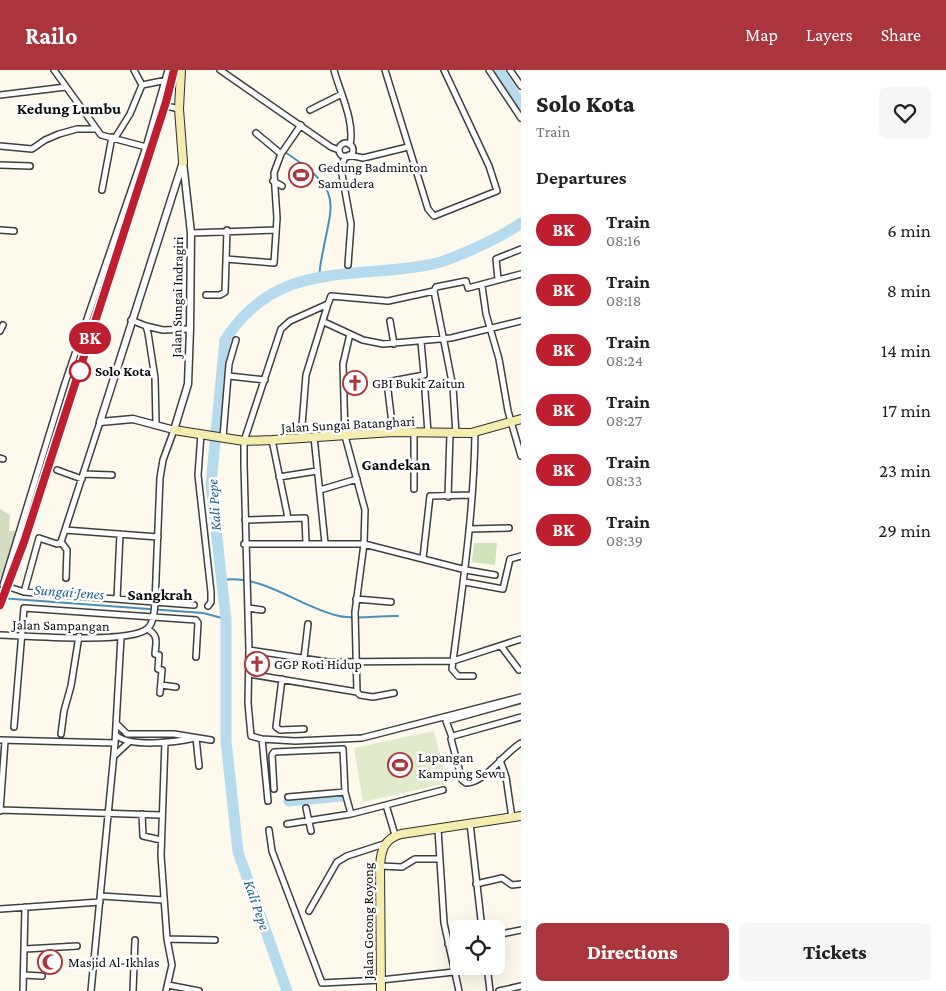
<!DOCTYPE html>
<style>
body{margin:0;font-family:"Crimson Pro",serif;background:#f6f6f6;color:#222;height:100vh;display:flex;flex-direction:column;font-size:19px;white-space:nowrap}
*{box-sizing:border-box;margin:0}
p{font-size:16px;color:#767676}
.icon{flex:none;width:28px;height:28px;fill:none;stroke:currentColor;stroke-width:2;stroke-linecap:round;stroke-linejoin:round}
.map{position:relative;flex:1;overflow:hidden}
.side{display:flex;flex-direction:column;background:#fff;width:425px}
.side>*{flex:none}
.badge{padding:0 10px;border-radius:16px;font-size:18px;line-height:32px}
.buttons{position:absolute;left:450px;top:850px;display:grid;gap:10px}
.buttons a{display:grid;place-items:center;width:55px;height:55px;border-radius:8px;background:#fff;box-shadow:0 5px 20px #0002;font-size:25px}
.map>.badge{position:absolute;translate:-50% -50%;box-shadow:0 0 0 2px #fff}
h2{padding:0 15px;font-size:19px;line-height:45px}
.round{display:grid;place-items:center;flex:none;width:52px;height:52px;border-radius:8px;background:#f6f6f6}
.head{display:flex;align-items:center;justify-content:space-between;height:85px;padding:0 15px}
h1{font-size:24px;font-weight:800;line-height:38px}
.action{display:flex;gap:10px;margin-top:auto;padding:10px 15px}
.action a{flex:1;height:58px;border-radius:8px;background:#ab353d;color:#fff;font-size:20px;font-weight:800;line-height:58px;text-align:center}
.action a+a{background:#f6f6f6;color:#222}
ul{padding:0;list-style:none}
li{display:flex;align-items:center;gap:15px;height:60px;padding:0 15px}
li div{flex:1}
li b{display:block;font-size:19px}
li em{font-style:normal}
li .badge{min-width:55px;font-weight:700;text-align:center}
header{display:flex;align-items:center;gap:30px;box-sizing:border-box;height:70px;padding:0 25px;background:#ab353d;color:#fff}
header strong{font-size:24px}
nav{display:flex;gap:28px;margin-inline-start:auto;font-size:18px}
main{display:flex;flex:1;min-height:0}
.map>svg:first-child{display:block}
.green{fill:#d1e3bb}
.cemetery{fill:#d4dcc1}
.pitch{fill:#e1ebcb}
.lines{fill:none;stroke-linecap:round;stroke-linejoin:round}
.stream{stroke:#4791bc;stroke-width:2}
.river{stroke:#b7dbee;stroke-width:11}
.minor-casing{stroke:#3f3f3f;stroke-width:8}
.tertiary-casing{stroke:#3f3f3f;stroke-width:9}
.secondary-casing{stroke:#2e2e2e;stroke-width:10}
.minor{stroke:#fff;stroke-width:5}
.tertiary{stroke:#fff;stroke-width:6}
.secondary{stroke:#f5ecaf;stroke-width:8}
.rail-casing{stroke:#ab353d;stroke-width:4}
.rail{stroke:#fff;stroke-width:2;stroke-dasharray:5.5;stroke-linecap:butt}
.line-casing{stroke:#fff;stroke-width:11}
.line{stroke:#be1e2d;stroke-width:8}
.stop-dot{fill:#fff;stroke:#be1e2d;stroke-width:2.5}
.labels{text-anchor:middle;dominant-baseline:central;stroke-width:5;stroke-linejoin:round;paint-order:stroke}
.poi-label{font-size:14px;fill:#0c0c0c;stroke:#fff;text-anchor:start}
.street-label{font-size:14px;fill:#0c0c0c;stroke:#fff}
.stop-label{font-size:14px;font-weight:bold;fill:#0c0c0c;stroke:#fff;text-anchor:start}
.water-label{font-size:15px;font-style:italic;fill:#25638e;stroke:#fff}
.quarter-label{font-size:16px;font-weight:bold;fill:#0c0c0c;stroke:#fff}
</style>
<header>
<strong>Railo</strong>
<nav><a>Map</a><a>Layers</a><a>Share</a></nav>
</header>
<main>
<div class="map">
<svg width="521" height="921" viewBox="0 0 521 921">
<rect width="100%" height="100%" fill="#fdf9ed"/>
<path class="green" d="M474,473H497L495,495L472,492Z"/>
<path class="cemetery" d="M0,439L10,445L9,461H17L2,508H0Z"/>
<path class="pitch" d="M434,661L447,713L363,732L354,678Z"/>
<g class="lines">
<path class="stream" d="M285,82C349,125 330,131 320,198
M309,208L319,206L320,199
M222,510C264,504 299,537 339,546C358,550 379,545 398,546
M0,528L203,543L226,549"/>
<path class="river" d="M498,0L521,34
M289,731L342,726
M287,921L238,782L226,671V549L211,414L225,270C277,190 347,210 428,195C451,191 502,167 521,153"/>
<defs>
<path id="minor" d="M54,0L101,65L146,77L65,313L3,515L24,522L194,535
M220,0L331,77L339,80
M334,0C340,23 355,51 350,75
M385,0L428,139L434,146L497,121L489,96L444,0
M489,0L521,48
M510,0L521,16
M142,15L167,10
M0,25L66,17
M167,36L179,39
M310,40L340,25
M256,63L281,84
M115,68L130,44L142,15L134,0
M339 80a7 7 0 1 1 14 0a7 7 0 1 1-14 0Z
M0,76L32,79L45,70L59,64L77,59H96
M146,77L168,0
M349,85L363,88L408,77
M345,86L341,99L351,154L348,195
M0,95L30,96
M273,111L282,116
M102,120L112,67
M0,160L14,161
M191,163L276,160
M226,189L274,193L277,148L274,103L281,84L301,55
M521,204L468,218L466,211L436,217L434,221L388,231L331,226L328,234L290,251L281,259L244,371V395L249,580L248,633L251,666L262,669L295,671L362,668L521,627
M498,209L496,189L521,179
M482,216L486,244L499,289L508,341L521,386
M434,221L453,317L456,364
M206,225H220L225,222L227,160
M131,250L146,256L148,263L155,308L156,354
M390,251L394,274
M324,252L363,270L383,274L451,268L521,251
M146,256L163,260L190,259
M0,261L3,255
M350,264L343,294L345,366L365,440L364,474L355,542L357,622
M229,306L265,310
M425,321L428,363
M393,362L387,312L424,305L421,272
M201,364L198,405L211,522V532L208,536
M223,367L229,294L236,270
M314,367L325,473
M301,368L306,305L328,234
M272,370L288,448
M0,388L3,389
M57,400L82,409
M83,404L112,405
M279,407L317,401
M414,419V362
M320,420L357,409
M448,427L450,364
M245,450L305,448L306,473
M469,459L509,458
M65,460L158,467
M61,472L100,352
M244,474H364L466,500L495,505
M423,488L430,426L472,425
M465,512L503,519L510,489L521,486
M24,522L39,468L57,474L61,472L67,480L66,508
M117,529L120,464
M356,529L391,532
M248,538L262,540
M147,559C159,565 156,572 155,584L159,585L158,599L162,600L160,623
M0,565C28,566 128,574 147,559C154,553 154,542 155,533L160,408L163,390L174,360
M501,576L519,600
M249,580L328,592L453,591L521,569
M304,588L308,554
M249,604L357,622L360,625L373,627L394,623
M473,606H458L452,599C462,520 474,442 475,363
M282,609L276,657L280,660L304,659
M161,615L176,617
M521,647L453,666L451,669L462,710L466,713C485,713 504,683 521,673
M118,655L127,664H174L211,670
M14,657L24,538L196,550L198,553L196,587
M61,664L64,641L71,616L79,566
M116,665C130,678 177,672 195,668
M452,667L446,651L521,630
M196,668L199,696
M262,669L268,731
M0,670L115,673
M165,672L161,785L167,869L172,895L166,921
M114,686L128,673
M500,690L506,707L512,748
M274,719L272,685L274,682L343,679L345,722L351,744
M288,727L345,722
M386,735L443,720
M306,738L311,761
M0,740L161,745
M0,741L5,671
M142,744L143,766L161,770
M470,753L482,859
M287,754L351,744L386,735L395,765
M438,759L444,853L459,921
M269,760L272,781L322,913L381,910L454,902
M380,796L402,797L415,789H440
M476,814L502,808L512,815L521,814
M101,826L163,830
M0,839L100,832
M309,841L337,792L347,786L384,774
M496,865L521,860
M167,869L215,870
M448,874L459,872
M25,879L77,876
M487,896L490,921
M24,905L42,906
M168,915L199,921
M23,921L25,837
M91,921L115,673L121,567
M133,921L135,870
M499,921L521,916"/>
<path id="tertiary" d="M183,92L191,163L190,259L188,314L174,360L133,349L100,352Z"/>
<path id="secondary" d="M181,0L179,39L183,92
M174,360L244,371L272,370L393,362L471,363L521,349
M381,921L380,796C381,780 384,769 401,764L521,746"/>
</defs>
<use href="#minor" class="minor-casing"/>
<use href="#tertiary" class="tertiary-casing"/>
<use href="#secondary" class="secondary-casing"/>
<use href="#minor" class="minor"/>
<use href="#tertiary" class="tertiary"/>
<use href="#secondary" class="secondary"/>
<defs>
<path id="rail" d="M0,535L19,489L166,32L174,0"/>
</defs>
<use href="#rail" class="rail-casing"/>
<use href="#rail" class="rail"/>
</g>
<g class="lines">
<defs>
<path id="line" d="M0,535L24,472L166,32L174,0"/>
</defs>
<use href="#line" class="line-casing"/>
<use href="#line" class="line"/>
</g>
<defs>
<symbol id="stadium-ring" viewBox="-11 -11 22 22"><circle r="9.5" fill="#fff" stroke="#ab353d" stroke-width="1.5"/><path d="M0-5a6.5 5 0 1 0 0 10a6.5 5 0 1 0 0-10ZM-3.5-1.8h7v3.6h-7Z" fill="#ab353d"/></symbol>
<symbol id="church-ring" viewBox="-11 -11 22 22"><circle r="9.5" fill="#fff" stroke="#ab353d" stroke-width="1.5"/><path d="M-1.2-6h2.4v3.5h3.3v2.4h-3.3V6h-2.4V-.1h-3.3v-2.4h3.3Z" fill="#ab353d"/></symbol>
<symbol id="mosque-ring" viewBox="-11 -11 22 22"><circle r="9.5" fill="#fff" stroke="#ab353d" stroke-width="1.5"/><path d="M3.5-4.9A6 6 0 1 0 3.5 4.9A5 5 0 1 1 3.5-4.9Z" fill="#ab353d"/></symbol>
</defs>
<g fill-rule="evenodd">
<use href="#stadium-ring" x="287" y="91" width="28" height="28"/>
<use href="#church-ring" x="341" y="299" width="28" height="28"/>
<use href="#church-ring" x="243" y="580" width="28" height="28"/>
<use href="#stadium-ring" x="386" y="681" width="28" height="28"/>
<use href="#mosque-ring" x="36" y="878" width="28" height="28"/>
</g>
<circle class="stop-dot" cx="80" cy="301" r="10"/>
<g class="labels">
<g class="poi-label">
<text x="318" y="97">Gedung Badminton<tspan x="318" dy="16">Samudera</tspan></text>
<text x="372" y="313">GBI Bukit Zaitun</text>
<text x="274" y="594">GGP Roti Hidup</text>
<text x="418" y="687">Lapangan<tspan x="418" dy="16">Kampung Sewu</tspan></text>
<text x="68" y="892">Masjid Al-Ikhlas</text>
</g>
<g class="street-label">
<text transform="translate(177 227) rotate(-89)">Jalan Sungai Indragiri</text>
<text transform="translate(348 354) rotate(-3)">Jalan Sungai Batanghari</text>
<text transform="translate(61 555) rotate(1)">Jalan Sampangan</text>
<text transform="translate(368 851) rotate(-90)">Jalan Gotong Royong</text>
</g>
<g class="stop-label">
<text x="95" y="301">Solo Kota</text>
</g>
<g class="water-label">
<text transform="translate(214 435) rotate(-94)">Kali Pepe</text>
<text transform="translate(69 522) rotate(4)">Sungai Jenes</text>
<text transform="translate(257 835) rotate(71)">Kali Pepe</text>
</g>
<g class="quarter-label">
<text x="69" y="38">Kedung Lumbu</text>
<text x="396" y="394">Gandekan</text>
<text x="160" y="524">Sangkrah</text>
</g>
</g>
</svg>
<div class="buttons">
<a><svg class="icon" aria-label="locate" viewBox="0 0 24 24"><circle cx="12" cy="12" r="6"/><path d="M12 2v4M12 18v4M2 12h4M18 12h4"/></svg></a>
</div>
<b class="badge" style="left:90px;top:268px;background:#be1e2d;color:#fff">BK</b>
</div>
<section class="side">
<div class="head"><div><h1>Solo Kota</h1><p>Train</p></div><a class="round"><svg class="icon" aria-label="heart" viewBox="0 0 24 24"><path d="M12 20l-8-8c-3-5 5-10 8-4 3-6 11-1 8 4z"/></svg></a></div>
<h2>Departures</h2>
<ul>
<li><span class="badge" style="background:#be1e2d;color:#fff">BK</span><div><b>Train</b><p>08:16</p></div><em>6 min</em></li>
<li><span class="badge" style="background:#be1e2d;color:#fff">BK</span><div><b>Train</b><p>08:18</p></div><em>8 min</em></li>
<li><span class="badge" style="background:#be1e2d;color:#fff">BK</span><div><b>Train</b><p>08:24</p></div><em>14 min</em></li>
<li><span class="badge" style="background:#be1e2d;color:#fff">BK</span><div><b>Train</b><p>08:27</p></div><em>17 min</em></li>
<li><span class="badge" style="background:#be1e2d;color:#fff">BK</span><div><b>Train</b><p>08:33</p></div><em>23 min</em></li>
<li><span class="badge" style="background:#be1e2d;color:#fff">BK</span><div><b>Train</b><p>08:39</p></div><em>29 min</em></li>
</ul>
<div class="action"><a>Directions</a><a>Tickets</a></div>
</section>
</main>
